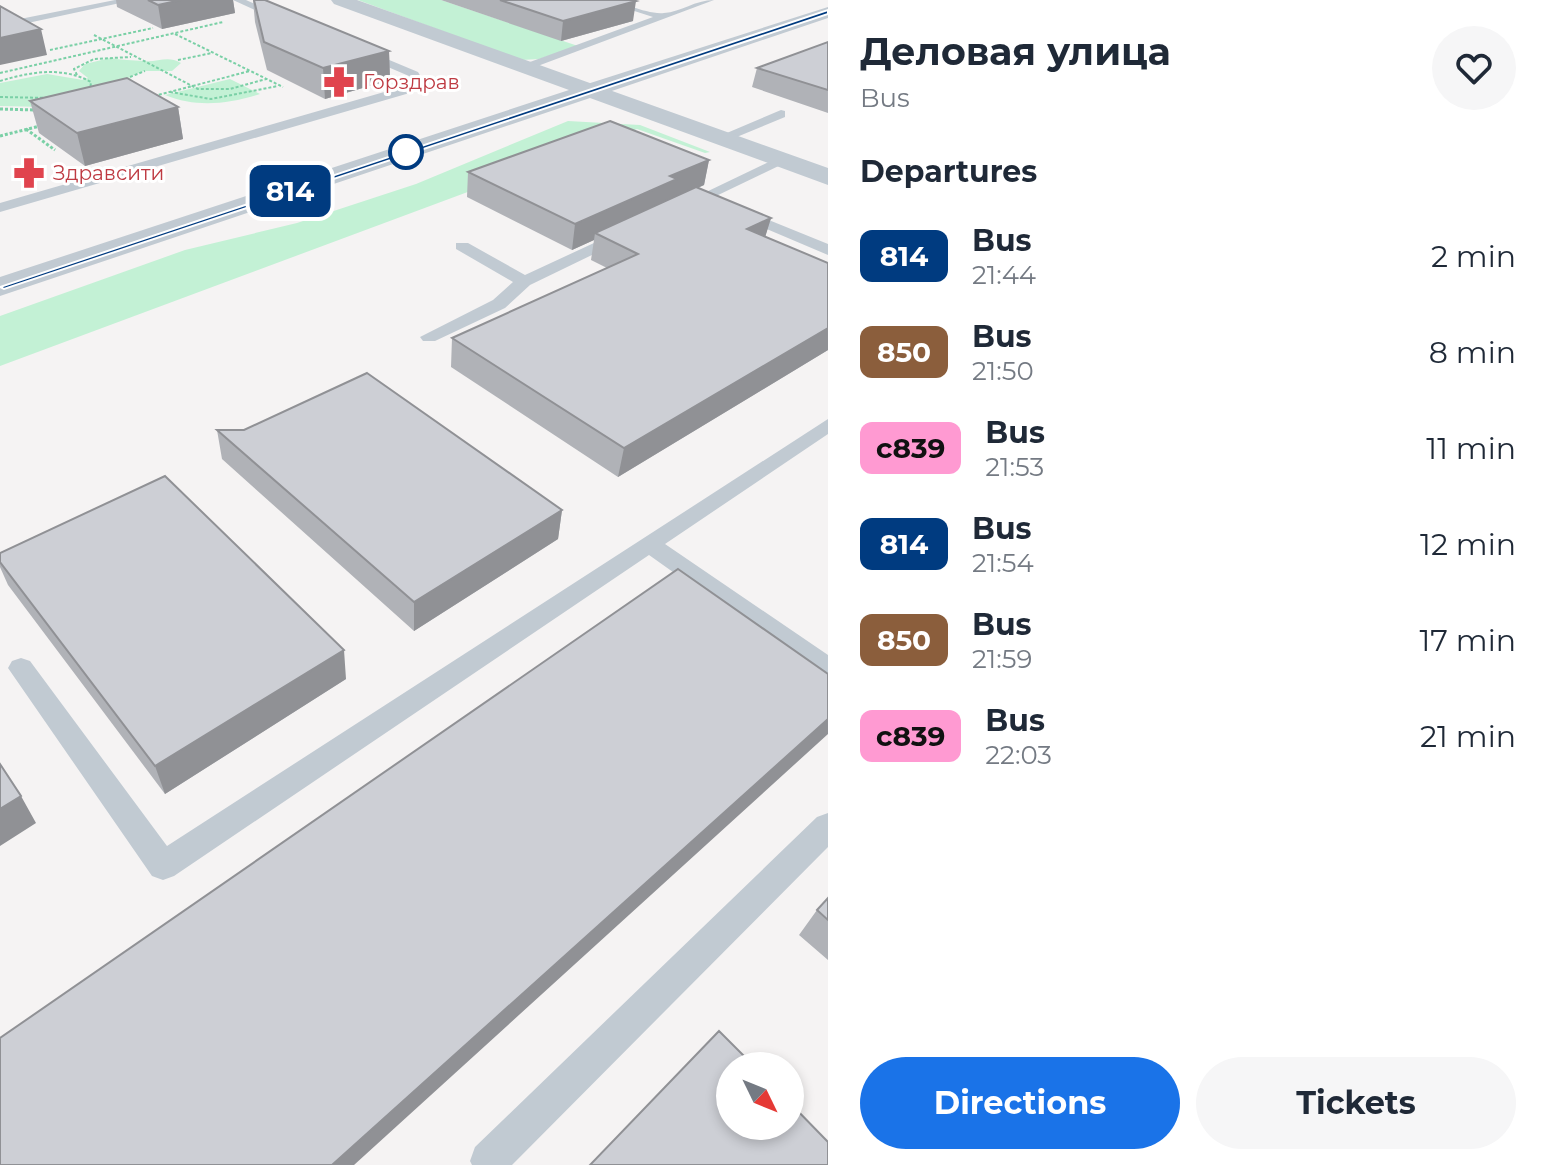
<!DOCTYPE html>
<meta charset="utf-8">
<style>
body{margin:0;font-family:Montserrat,sans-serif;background:#f6f6f7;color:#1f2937;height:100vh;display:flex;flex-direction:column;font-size:30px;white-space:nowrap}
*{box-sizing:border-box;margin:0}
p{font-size:26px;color:#747a83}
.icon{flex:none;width:44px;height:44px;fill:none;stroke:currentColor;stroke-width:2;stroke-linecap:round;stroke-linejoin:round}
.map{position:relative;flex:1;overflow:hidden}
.sheet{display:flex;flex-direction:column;background:#fff;width:720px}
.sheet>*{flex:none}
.badge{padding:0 16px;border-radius:12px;font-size:28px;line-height:52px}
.needle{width:52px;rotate:133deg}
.fabs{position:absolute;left:716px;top:1052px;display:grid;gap:16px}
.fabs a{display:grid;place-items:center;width:88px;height:88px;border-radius:50%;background:#fff;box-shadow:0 4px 12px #0003;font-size:40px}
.map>.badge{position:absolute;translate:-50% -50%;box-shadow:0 0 0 4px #fff}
h2{padding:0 32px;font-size:30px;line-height:72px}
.round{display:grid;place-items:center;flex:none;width:84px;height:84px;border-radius:42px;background:#f6f6f7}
.head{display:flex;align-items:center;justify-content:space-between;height:136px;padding:0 32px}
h1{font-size:38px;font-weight:700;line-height:60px}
.cta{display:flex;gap:16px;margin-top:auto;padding:16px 32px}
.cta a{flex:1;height:92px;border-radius:48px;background:#1a73e8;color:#fff;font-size:32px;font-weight:700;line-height:92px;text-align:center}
.cta a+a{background:#f6f6f7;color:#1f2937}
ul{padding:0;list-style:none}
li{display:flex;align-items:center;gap:24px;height:96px;padding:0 32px}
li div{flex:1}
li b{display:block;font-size:30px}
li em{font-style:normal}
li .badge{min-width:88px;font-weight:700;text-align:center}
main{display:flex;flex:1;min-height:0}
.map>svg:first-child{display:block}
.green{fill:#c3f1d5}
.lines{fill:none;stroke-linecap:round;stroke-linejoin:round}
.path-far1{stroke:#7ad0a6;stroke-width:2;stroke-dasharray:3 2;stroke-linecap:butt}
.path{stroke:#7ad0a6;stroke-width:3;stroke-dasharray:3 2;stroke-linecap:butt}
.service{fill:#c1cad2;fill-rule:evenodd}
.minor{fill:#c1cad2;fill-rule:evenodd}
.tertiary{fill:#c1cad2;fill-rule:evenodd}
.wall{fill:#b0b2b7}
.shaded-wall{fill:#909195}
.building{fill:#cdcfd5;stroke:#909195;stroke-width:2}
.line{fill:#003b80;stroke:#fff;stroke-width:2}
.stop-dot{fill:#fff;stroke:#003b80;stroke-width:4}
.labels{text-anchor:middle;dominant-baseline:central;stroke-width:6;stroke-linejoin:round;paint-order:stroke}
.far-health-label{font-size:20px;fill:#be3a42;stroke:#fff;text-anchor:start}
</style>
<main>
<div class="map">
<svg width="828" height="1165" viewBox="0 0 828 1165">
<rect width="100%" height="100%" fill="#f5f3f3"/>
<path class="green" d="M358,0H441L578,46L539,59L521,60Z
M110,58C121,60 133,60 143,61C157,63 167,55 181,63L172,71H144L129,77L135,83L45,107L0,106V83L47,74L83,80L88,78L79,71L85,64Z
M230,79L260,94C228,104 197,108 165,95Z
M568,121L640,125L710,152L705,153L637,129L0,366V316L185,250L297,223L416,184Z"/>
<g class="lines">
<path class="path-far1" d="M175,34L283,87
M94,35L198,89H230L266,79
M50,50L153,28
M178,60L212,53
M0,73L223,22
M77,75L74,69L94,59L131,57
M130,77L145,71
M0,81C30,72 62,66 91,82L90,91
M170,92L211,99L278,86
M154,96L250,71
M0,97L52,98"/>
<path class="path" d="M0,109L36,110
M26,129L55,150
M0,136L40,126"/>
<path class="service" d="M115,0H134L0,29V23Z
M233,0H246L290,20L281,22Z
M600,0C621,0 646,15 664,13C681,12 695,0 714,0L527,70H519V66L653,17Z
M355,49H363L418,72L424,82L413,92L0,212V203L405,86L412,81L409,76L355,53Z
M781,110L785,111V117L727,141L715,138Z
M779,157L791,160L689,209H679L677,206Z
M739,208L828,244V255L734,215L732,212Z
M622,230L627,232V238L530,285L505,308L435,341H423L420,337L493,300L513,282L456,249V243H468L525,275Z
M828,419V434L665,544L828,655V679L819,676L649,555L174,876L163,880L152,876L8,668L12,661L21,658L30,661L167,846Z
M828,813V847L512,1165H472L470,1161L475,1147L817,817Z"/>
<path class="minor" d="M828,7V18L597,96L589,98L578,91L581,86Z"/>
<path class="tertiary" d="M331,0H357L828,168V185L590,98L0,296V277L569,90L334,4Z"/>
</g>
<path class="wall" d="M116,0H233L235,13L162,29L117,7Z
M253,0H265L389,51L390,80L325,99L267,70L255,22Z
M441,0H632L633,21L561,41Z
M828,42V113L752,87L757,68Z
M30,101L178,107L183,139L85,166L39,133Z
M709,160L704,185L698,188L771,218L765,237L828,263V350L618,477L451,367L452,338L607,268L591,260L594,240L572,250L467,197L468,172Z
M217,430L562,510L558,539L414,631L222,459Z
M0,553L346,679L165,794L8,585L0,567Z
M828,898V960L799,935L817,910Z"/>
<path class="shaded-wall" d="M181,0H233L235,13L162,29L158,5Z
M636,1L633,21L561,41L563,21Z
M41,29L47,55L0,65V38Z
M389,51L390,80L325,99L323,68Z
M178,107L183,139L85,166L77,133Z
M709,160L704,185L595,233L594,240L572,250L575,224L670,176Z
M771,218L763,244L747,229Z
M828,328V350L618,477L624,448Z
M562,510L558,539L414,631V602Z
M344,650L346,679L165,794L155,766Z
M828,719V734L354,1165H332Z
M21,796L36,823L0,846V809Z"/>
<path class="building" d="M148,0H181L158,5Z
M254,0H265L389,51L323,68L264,42Z
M500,0H632L636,1L563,21Z
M0,6L41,29L0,38Z
M828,42V90L757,68Z
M127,78L178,107L77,133L30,101Z
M610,121L709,160L670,176L677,179L575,224L468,172Z
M696,187L771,218L747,229L828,263V328L624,448L452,338L638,254L595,233Z
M367,373L562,510L414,602L217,430H244Z
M165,476L344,650L155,766L0,562V553Z
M678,569L828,674V719L332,1165H0V1038Z
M0,764L21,796L0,809Z
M828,898V920L817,910Z
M719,1031L754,1066H730V1126H790V1103L828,1142V1165H590Z"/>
<path class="line" d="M828,10V14L4,289L0,287Z"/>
<defs>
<symbol id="pharmacy-bare" viewBox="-9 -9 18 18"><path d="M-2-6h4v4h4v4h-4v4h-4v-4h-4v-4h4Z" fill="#e0444e" stroke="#fff" stroke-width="2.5" paint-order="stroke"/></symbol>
</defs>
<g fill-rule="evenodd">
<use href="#pharmacy-bare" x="317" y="60" width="44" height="44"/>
<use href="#pharmacy-bare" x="7" y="151" width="44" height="44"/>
</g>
<circle class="stop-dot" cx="406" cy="152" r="16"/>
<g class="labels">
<g class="far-health-label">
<text x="363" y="82">Горздрав</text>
<text x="53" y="173">Здравсити</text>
</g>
</g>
</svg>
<div class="fabs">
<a><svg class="needle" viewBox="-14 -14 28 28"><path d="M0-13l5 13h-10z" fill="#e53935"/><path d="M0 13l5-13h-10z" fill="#747a83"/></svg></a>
</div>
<b class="badge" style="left:290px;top:191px;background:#003b80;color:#fff">814</b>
</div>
<section class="sheet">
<div class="head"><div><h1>Деловая улица</h1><p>Bus</p></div><a class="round"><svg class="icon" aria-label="heart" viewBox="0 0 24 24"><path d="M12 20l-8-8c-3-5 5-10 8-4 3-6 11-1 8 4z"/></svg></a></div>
<h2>Departures</h2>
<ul>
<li><span class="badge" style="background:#003b80;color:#fff">814</span><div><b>Bus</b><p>21:44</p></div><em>2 min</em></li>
<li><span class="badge" style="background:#8b5e3c;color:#fff">850</span><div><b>Bus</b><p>21:50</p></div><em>8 min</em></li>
<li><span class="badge" style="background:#ff9ad2;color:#111">с839</span><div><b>Bus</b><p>21:53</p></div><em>11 min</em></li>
<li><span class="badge" style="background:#003b80;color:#fff">814</span><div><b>Bus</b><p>21:54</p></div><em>12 min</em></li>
<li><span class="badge" style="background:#8b5e3c;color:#fff">850</span><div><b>Bus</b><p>21:59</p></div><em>17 min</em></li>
<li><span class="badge" style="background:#ff9ad2;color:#111">с839</span><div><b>Bus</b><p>22:03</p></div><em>21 min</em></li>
</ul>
<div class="cta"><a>Directions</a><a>Tickets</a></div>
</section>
</main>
